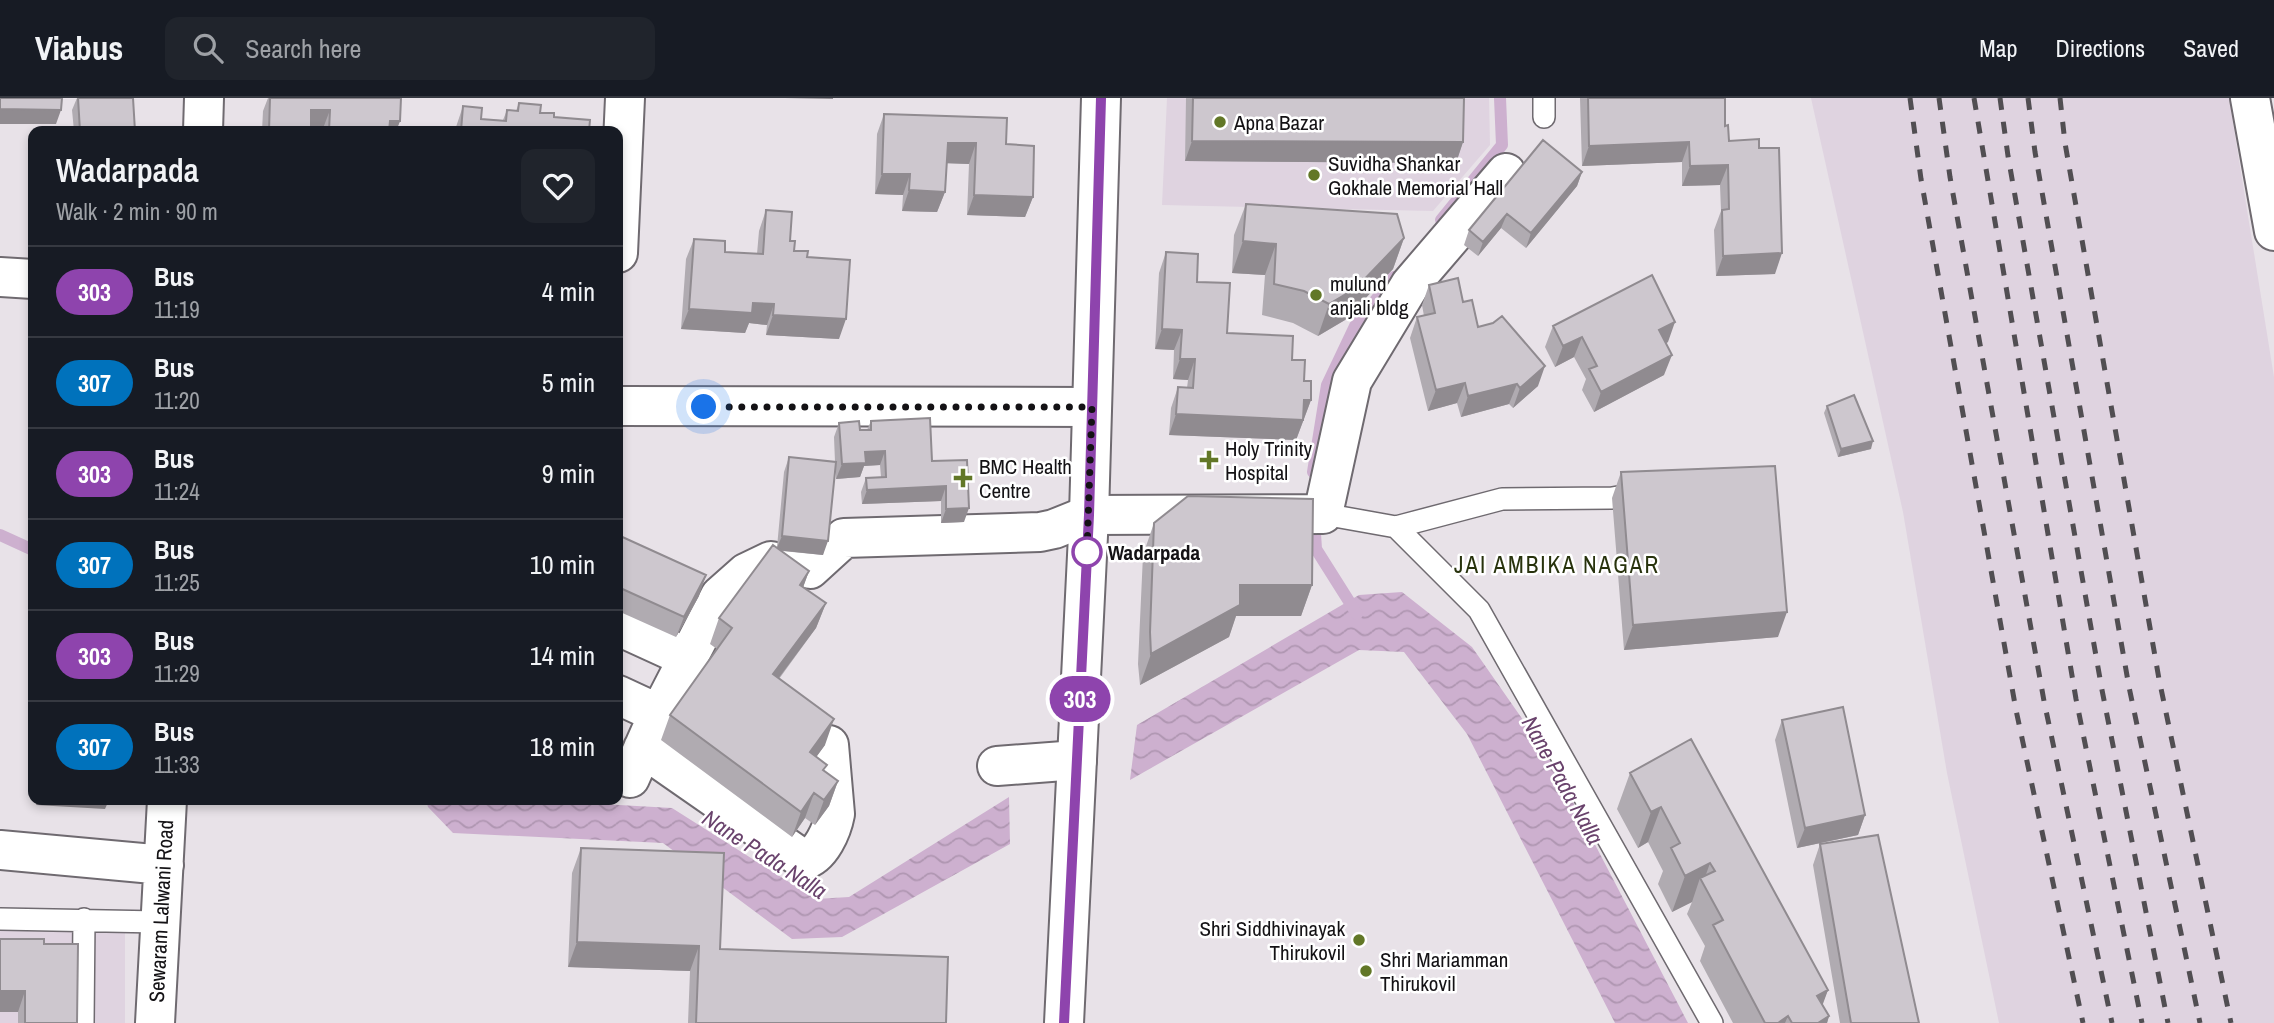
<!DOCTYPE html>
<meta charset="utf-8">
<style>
body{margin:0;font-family:"Archivo Narrow",sans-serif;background:#20242c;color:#f1f3f6;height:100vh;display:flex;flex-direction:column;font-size:26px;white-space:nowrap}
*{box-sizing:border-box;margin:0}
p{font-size:23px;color:#9ea1a6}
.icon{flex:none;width:38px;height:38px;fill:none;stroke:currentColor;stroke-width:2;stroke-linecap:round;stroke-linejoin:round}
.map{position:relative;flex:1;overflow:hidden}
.details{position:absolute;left:28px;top:28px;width:595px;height:679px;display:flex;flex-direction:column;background:#171b24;border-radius:14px;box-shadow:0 4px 10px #0003}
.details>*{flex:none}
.badge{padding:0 14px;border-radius:23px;font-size:24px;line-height:46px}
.you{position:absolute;width:35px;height:35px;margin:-18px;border:5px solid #fff;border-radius:50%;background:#1a73e8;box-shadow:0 0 0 10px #1a73e833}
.map>.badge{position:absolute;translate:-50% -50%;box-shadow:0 0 0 4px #fff}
.round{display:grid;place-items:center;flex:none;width:74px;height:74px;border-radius:14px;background:#20242c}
.summary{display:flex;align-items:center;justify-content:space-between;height:119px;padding:0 28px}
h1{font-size:33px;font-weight:600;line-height:52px}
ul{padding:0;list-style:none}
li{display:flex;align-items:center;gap:21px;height:91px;padding:0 28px;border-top:2px solid #363941}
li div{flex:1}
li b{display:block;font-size:26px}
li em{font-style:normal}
li .badge{min-width:77px;font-weight:700;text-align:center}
header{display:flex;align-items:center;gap:42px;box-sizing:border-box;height:98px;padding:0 35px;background:#171b24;border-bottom:2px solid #363941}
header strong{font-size:33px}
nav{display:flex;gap:38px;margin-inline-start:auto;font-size:24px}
.search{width:490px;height:63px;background:#20242c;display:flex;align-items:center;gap:18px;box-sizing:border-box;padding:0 24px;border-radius:14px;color:#9ea1a6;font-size:26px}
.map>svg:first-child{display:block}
.built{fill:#dfd3e0}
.water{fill:url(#water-waves)}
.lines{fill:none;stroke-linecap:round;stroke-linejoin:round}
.stream{stroke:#cdb0cf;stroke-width:12}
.lane-casing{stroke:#6f6a70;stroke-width:24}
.street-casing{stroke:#6f6a70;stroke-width:42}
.secondary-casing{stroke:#6f6a70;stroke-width:42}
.lane{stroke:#fff;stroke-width:21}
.street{stroke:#fff;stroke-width:38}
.secondary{stroke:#fff;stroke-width:38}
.rail{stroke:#514e52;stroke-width:5;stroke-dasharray:12 12;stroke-linecap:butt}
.wall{fill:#b0abb1}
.shaded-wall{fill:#908b90}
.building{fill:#cdc7ce;stroke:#908b90;stroke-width:2}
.line-casing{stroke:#fff;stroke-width:16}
.line{stroke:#8e44ad;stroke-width:10}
.walk{stroke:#141215;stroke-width:7;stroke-dasharray:0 12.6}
.poi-dot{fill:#627727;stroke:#fff;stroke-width:2.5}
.stop-dot{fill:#fff;stroke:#8e44ad;stroke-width:3.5}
.labels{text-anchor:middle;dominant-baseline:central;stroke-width:5;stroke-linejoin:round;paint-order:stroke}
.poi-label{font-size:21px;fill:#141215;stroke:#fff;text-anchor:start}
.stop-label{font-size:21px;font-weight:bold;fill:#141215;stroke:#fff;text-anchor:start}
.street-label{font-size:21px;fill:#141215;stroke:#fff}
.neighbourhood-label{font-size:23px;letter-spacing:2px;fill:#28330d;stroke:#fff}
.water-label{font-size:23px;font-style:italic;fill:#69426c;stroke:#fff}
</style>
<header>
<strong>Viabus</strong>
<div class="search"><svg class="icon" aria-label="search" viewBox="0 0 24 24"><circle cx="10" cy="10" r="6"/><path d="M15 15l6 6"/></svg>Search here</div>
<nav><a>Map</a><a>Directions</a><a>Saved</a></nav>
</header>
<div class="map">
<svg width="2274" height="925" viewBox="0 0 2274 925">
<defs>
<pattern id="water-waves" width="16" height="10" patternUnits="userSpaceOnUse" patternTransform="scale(1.75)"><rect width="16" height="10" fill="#cdb0cf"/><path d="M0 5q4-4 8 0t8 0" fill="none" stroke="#af96b1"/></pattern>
</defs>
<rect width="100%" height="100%" fill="#e8e2e8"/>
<path class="built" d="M1167,0H1489L1490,47L1433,113L1162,107Z
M1811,0H2229L2274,279V925H1999L1947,675L1903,414Z
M0,830L125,831V925H0Z"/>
<path class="water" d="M1402,494L1472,549L1551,662L1688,925H1615L1467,636L1404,554L1359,552L1130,682L1137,627L1359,497Z
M1009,699L1010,746L842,839L792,841L663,745L453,735L428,709L426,702H531L672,710L816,801L849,799Z"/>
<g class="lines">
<path class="stream" d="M1441,122L1502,47L1500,0
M1313,374L1327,287L1355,228L1394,179
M1314,420L1316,451L1357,516
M0,437L33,452"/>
<defs>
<path id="lane" d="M1544,19V0
M1323,416L1396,429L1502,401L1612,400L1641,395
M1396,429L1479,512L1712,925
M0,821L159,824
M83,925L84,821"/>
<path id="street" d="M2250,0L2274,133
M203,33L204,0
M618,155L625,0
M0,179L33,181
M618,308L1092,309
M618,528L688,560
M618,597L659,616
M643,650L804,762C821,758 832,732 835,716L829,647
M997,668L1077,662
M630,680L654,626L720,498L746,475L771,463L810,471L844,440L1040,434L1054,431L1089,417L1323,416L1352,283L1410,187L1506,75
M0,752L164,767
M155,925L167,702"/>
<path id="secondary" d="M1064,925L1089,417L1101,0"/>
</defs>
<use href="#lane" class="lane-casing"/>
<use href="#street" class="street-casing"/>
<use href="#secondary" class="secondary-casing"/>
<use href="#lane" class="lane"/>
<use href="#street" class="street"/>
<use href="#secondary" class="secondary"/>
<path class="rail" d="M1910,0L1921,81L2016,612L2083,925
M1939,0L1950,79L2044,603L2112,925
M1974,0L2076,601L2142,925
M2000,0L2008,58L2102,592L2168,925
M2028,0L2035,54L2129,589L2200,925
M2060,0L2065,45L2159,581L2231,925"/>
</g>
<path class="wall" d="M77,0H133L135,33H74L72,12Z
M268,0H401L400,23L396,33H262L263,13Z
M1186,0H1464L1463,44L1456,65L1185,63Z
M1580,0H1725V28L1729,43L1759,50L1775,176L1716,178L1714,132L1721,113L1720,87L1682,88V64L1582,68Z
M519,5L540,15L589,33H455L456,29L463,8L481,21L503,22L507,12L516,13Z
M884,16L1006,46L1033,99L1025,119L967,117L969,66L946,65L945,94L937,114L902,113L903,97L875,96L877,36Z
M1582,74L1577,88L1526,150L1501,130L1478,158L1464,147L1469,132Z
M1246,106L1404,140L1393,171L1345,222L1318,238L1293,225L1262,217L1265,177L1232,175L1234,137Z
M766,112L790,143L794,153L807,159L839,241L766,237L767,227L749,225L745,235L681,231L686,161L694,141L725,154L757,156L759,133Z
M1166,154L1197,184L1227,235L1292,262L1304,283L1311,302L1296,342L1169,337L1171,310L1178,289L1187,290L1188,282L1173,281L1174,252L1155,251L1159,175Z
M1429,187L1463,204L1478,229L1538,288L1513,310L1509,306L1461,319L1457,305L1428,313L1410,240L1417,219L1424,218L1422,207Z
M1553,228L1668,244L1666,245L1664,277L1594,314L1582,292L1586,281L1574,259L1555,269L1545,249Z
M1827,308L1871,351L1838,359L1824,315Z
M871,323L932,363L964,424L941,425V403L862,406L861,394L866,380L881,379L880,367L864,368L860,379L836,381V370L823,457L782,453L809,473L803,489L826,505L816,530L779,581L825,647L816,659L825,673L838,683L829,708L815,727L805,720L792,739L661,642L670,617L717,551L710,546L719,520L777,449L784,374L789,359L835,364L834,339L839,325L860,332H867Z
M1621,374L1778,539L1624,552L1612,400Z
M1154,425L1312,487L1301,518H1236L1229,539L1140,587L1138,566L1143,457Z
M618,437L699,498L676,539L618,513Z
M1782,622L1865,717L1858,737L1797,750L1775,642Z
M1630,675L1828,892L1822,906L1829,918L1827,925H1733L1700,863L1705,848L1687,816L1692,804L1672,814L1658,786L1663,773L1648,744L1638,750L1617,711Z
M1820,746L1919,925H1840L1813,767Z
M581,750L720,851L946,925H688L690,873L568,869L572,775Z
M44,846L77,925H18V914H0Z"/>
<path class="shaded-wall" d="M785,0H833V1Z
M0,11L61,12L56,26H0Z
M311,12H330L322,33H303Z
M390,23H400L396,33H386Z
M1192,43L1463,44L1456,65L1185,63Z
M1689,44L1682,64L1582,68L1589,48Z
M948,45H976L969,66L940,65Z
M1728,67L1720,87L1682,88L1690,68Z
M1582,74L1577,88L1526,150L1531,135Z
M882,76H910L903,97L875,96Z
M909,92L945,94L937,114L902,113Z
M974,97L1033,99L1025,119L967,117Z
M1507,116L1501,130L1478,158L1483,144Z
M1404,140L1393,171L1345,222L1318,238L1329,206Z
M1243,143L1276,146L1265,177L1232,175Z
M1782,155L1775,176L1716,178L1723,158Z
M753,205L774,206L767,227L749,225L745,235L681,231L689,211Z
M773,217L846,221L839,241L766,237Z
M1675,224L1668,244L1652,253L1659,232Z
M1162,231L1182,232L1174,252L1155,251Z
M1582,239L1574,259L1555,269L1563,248Z
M1672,257L1664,277L1594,314L1601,294Z
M1180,261H1195L1188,282L1173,281Z
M1545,268L1538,288L1513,310L1520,290Z
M1465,285L1457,305L1428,313L1436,292Z
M1517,286L1509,306L1461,319L1468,298Z
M1304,302H1311L1296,342L1169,337L1176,316Z
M1873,343L1871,351L1838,359L1841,351Z
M885,353L880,367L864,368L860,379L836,381L842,366L865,354Z
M946,388L941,403L862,406L867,392Z
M969,410L964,424L941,425L946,411Z
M782,438L828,443L823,457L776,452Z
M809,473L800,498V487Z
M706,477L699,498L676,539L684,519Z
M1240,487H1312L1301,518H1236L1229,539L1140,587L1151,556Z
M826,505L816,530L763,601L773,576Z
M1787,514L1778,539L1624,552L1633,527Z
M834,621L825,647L801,680L810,654Z
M838,683L829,708L815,727L824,702Z
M814,695L805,720L792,739L801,714Z
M38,702H109L105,711L36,707Z
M1661,709L1648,744L1638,750L1651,714Z
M1865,717L1858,737L1797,750L1805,730Z
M1710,765L1703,785L1700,780L1692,804L1672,814L1685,778Z
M577,844L699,848L690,873L568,869Z
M1828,892L1816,925L1817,898Z
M0,893H25L18,914H0Z
M1788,918L1785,925H1778Z
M1829,918L1827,925H1818Z"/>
<path class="building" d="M0,0H62L61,12L0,11Z
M78,0H133L135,33H80Z
M270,0H401L400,23H390L389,33H329L330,12H311V33H269Z
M1193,0H1464L1463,44L1192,43Z
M1588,0H1725V28L1728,27L1729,43L1759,41V50H1779L1782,155L1723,158L1722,112L1729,111L1728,67L1690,68L1689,44L1589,48Z
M519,5L541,7L540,15H554V19L590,22L589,33H461L463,8L482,10L481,21L506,23L507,12L518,13Z
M884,16L1007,20L1006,46L1034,48L1033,99L974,97L976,45H948L945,94L909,92L910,76H882Z
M1543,42L1582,74L1531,135L1507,116L1483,144L1469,132Z
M1246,106L1397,116L1404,140L1356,190L1329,206L1304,193L1274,186L1276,146L1243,143Z
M766,112L792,114L790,143H795L794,153H808L807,159L850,162L846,221L773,217L774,206L753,205L752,215L689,211L694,141L725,143V154L763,156Z
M1166,154L1198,156L1197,184L1230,185L1227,235L1293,238L1292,262H1305L1304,283H1311V302H1304L1303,322L1176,316L1178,289L1193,290L1195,261H1180L1182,232L1162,231Z
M1652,177L1675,224L1659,232L1672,257L1601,294L1589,271L1597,268L1582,239L1563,248L1553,228Z
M1458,180L1463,204L1472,202L1478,229L1493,225L1502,218L1545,268L1520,290L1517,286L1468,298L1465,285L1436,292L1417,219L1435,215L1429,187Z
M1854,297L1873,343L1841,351L1827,308Z
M930,320L932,363L967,362L969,410L946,411V388L867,392L866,380L886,379L885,353L865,354L866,365L842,366L839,325L859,323L860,332H871V323Z
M789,359L836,364L828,443L782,438Z
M1775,368L1787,514L1633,527L1621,374Z
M1188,398L1313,401L1312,487H1240V507L1151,556L1150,534L1154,425Z
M618,437L706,477L684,519L618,489Z
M773,447L809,473L800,487L826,505L773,576L834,621L810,654L827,667L823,672L838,683L824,702L814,695L801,714L670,617L732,530L719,520Z
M1843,609L1865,717L1805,730L1782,622Z
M1691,641L1828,892L1817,898L1829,918L1818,925H1792L1788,918L1778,925H1765L1713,827L1723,822L1700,780L1715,773L1710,765L1685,778L1671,750L1680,745L1661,709L1651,714L1630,675Z
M1878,737L1919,925H1851L1820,746Z
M581,750L724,755L720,851L948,859L946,925H696L699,848L577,844Z
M0,841H44V846H78L77,925H25V893H0Z"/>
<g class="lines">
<defs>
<path id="line" d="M1064,925L1089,417L1101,0"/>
</defs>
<use href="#line" class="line-casing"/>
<use href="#line" class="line"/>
<path class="walk" d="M704,309H1092L1087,454"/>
</g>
<g class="poi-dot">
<circle cx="1220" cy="24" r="7"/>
<circle cx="1314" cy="77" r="7"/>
<circle cx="1316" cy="197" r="7"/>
<path d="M1205.5 351.5h7v7h7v7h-7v7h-7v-7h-7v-7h7z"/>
<path d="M959.5 369.5h7v7h7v7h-7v7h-7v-7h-7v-7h7z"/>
<circle cx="1359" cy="842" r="7"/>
<circle cx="1366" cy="873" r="7"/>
</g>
<circle class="stop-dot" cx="1087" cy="454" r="14"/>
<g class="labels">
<g class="poi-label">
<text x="1234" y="24">Apna Bazar</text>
<text x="1328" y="65">Suvidha Shankar<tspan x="1328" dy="24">Gokhale Memorial Hall</tspan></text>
<text x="1330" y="185">mulund<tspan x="1330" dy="24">anjali bldg</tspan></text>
<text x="1225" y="350">Holy Trinity<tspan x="1225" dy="24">Hospital</tspan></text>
<text x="979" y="368">BMC Health<tspan x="979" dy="24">Centre</tspan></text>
<text x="1345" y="830" text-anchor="end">Shri Siddhivinayak<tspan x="1345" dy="24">Thirukovil</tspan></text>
<text x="1380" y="861">Shri Mariamman<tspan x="1380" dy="24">Thirukovil</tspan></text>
</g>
<g class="stop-label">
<text x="1108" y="454">Wadarpada</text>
</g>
<g class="street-label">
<text transform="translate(161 813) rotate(-87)">Sewaram Lalwani Road</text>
</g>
<g class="neighbourhood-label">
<text x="1557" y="466">JAI AMBIKA NAGAR</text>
</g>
<g class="water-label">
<text transform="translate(1563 682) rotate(61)">Nane Pada Nalla</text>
<text transform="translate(765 756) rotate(33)">Nane Pada Nalla</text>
</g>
</g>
</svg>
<div class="you" style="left:704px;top:309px"></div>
<b class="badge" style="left:1080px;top:601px;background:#8e44ad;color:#fff">303</b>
<section class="details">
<div class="summary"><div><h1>Wadarpada</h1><p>Walk · 2 min · 90 m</p></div><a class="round"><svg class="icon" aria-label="heart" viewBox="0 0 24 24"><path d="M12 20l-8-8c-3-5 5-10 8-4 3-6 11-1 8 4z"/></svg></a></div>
<ul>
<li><span class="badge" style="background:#8e44ad;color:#fff">303</span><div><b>Bus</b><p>11:19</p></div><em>4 min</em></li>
<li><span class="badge" style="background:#0072bc;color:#fff">307</span><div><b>Bus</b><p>11:20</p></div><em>5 min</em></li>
<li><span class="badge" style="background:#8e44ad;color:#fff">303</span><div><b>Bus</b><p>11:24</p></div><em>9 min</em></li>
<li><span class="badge" style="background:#0072bc;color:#fff">307</span><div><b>Bus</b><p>11:25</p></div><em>10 min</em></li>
<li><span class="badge" style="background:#8e44ad;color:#fff">303</span><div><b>Bus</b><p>11:29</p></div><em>14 min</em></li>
<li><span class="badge" style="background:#0072bc;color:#fff">307</span><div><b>Bus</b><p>11:33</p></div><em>18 min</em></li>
</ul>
</section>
</div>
